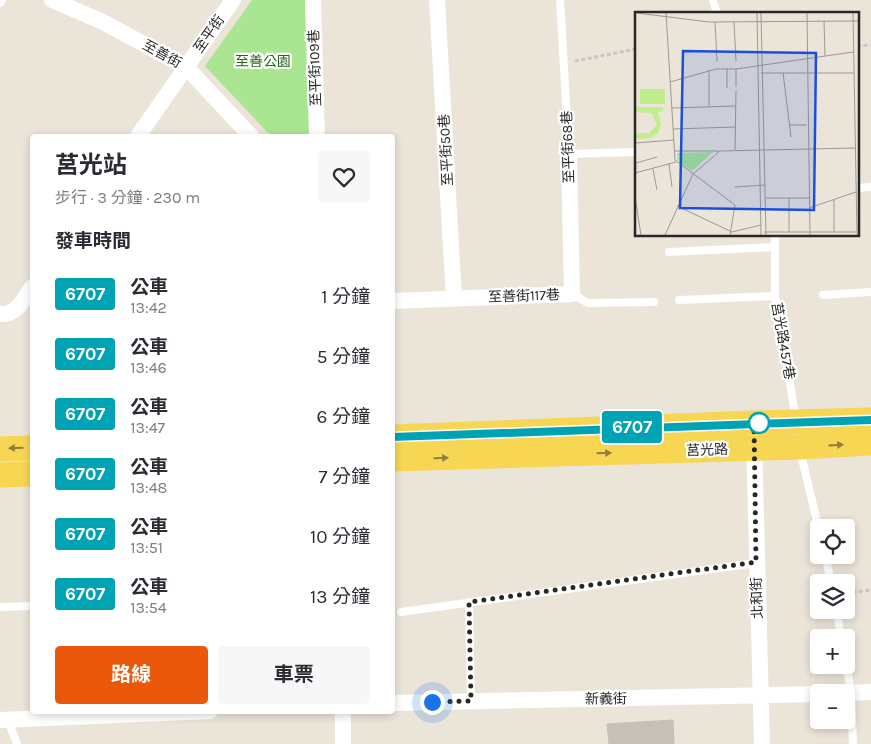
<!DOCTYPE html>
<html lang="zh-TW">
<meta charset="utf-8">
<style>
body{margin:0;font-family:Karla,"Noto Sans TC",sans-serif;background:#f7f7f7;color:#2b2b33;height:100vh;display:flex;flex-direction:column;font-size:19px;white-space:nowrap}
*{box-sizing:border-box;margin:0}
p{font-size:16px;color:#7c7c81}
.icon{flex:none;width:28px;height:28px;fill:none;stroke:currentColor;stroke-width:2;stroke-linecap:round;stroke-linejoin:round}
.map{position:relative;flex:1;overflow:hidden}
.panel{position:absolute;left:30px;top:134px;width:365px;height:580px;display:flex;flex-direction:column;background:#fff;border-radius:5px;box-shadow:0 2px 8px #0003}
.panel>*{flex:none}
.badge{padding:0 10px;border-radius:4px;font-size:18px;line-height:32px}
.controls{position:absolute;left:810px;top:519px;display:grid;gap:10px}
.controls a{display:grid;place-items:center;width:45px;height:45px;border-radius:5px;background:#fff;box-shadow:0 2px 8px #0003;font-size:25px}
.you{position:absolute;width:25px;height:25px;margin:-12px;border:4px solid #fff;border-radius:50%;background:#1a73e8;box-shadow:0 0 0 8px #1a73e833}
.map>.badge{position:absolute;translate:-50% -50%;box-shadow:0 0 0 2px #fff}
h2{padding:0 25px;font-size:19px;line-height:45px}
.round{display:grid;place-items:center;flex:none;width:52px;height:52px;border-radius:5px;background:#f7f7f7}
.head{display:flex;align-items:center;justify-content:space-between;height:85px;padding:0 25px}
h1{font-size:24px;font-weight:700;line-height:38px}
.action{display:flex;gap:10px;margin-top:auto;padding:10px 25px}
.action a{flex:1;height:58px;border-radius:5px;background:#ea580c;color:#fff;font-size:20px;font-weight:700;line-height:58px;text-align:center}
.action a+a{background:#f7f7f7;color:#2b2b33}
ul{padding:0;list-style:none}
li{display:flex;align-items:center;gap:15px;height:60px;padding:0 25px}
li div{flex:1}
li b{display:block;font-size:19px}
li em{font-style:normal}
li .badge{min-width:55px;font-weight:700;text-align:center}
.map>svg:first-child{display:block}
.green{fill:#aae592}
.building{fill:#c6c1b8;stroke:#c6c0b2}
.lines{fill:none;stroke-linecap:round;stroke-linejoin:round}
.path{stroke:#c7c7c7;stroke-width:3;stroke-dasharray:4 2.5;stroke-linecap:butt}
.service{stroke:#fff;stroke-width:8}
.minor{stroke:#fff;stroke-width:16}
.primary{stroke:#f6d653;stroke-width:25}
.oneway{fill:#8f7f3e}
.line-casing{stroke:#fff;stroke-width:11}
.line{stroke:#00a3b4;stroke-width:8}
.walk{stroke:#282828;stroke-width:5;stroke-dasharray:0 9}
.stop-dot{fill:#fff;stroke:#00a3b4;stroke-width:2.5}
.labels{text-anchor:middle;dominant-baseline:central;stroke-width:4.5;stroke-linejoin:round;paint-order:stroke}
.street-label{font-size:14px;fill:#282828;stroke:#fff}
.park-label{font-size:14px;fill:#236616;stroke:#fff}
.inset-road{fill:none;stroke:#9d9992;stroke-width:1}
.view{fill:#1d4ed8;fill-opacity:0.15;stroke:#1d4ed8;stroke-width:2.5}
.inset-edge{fill:none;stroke:#282828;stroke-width:2.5}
</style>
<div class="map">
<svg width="871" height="744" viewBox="0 0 871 744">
<rect width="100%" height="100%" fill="#ebe4d8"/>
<path class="green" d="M252,0H305L311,136H271L205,66Z"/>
<path class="building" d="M673,720L674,744H609L607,724Z"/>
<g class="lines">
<path class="path" d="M857,46L871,45
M575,61L636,49
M846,593L871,590"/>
<path class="service" d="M560,0L569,154L636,152
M713,0L717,14
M0,3L2,0
M857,188L871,187
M775,235V296L796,419
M669,252L775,247
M572,294L588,303L654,302
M823,295L871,292
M679,300L775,296
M800,450L819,530
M825,555L831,582
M469,602L471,701
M0,607L32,606
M837,610L841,638
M401,612L756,563
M846,664L851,692L853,744
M8,720L17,744"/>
<path class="minor" d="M52,0L103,22L186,67L251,136
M313,0L317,136
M437,0L454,299
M138,136L233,0
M392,301L572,294L569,154
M0,314C16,316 25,298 32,287
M754,439L762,744
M846,693L871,692
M392,703L819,694
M343,711V744
M0,720L210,711"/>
<path class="primary" d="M392,437L754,423L871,420
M0,449L32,448
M392,459L800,447L871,443
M0,475L32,474"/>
</g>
<defs><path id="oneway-solid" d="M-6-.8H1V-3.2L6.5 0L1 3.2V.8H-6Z" transform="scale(1.25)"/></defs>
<g class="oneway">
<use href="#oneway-solid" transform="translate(836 445) rotate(-3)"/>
<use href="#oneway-solid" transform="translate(16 448) rotate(178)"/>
<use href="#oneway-solid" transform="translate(604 453) rotate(-2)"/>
<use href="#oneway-solid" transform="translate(441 458) rotate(-2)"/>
</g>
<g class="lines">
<defs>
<path id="line" d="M392,437L871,420"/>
</defs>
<use href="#line" class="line-casing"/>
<use href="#line" class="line"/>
<path class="walk" d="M432,702L471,701L469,602L756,562L754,423H759"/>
</g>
<circle class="stop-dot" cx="759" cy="423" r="10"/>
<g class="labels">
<g class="street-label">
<text transform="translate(209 34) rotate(-55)">至平街</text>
<text transform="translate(162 54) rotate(29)">至善街</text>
<text transform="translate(315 68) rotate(-92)">至平街109巷</text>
<text transform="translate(568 147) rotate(-92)">至平街68巷</text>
<text transform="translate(446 150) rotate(-93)">至平街50巷</text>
<text transform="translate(524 296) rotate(-2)">至善街117巷</text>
<text transform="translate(783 341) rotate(80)">莒光路457巷</text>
<text transform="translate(707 450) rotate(-2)">莒光路</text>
<text transform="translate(757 598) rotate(-92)">北和街</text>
<text transform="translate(606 699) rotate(-1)">新義街</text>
</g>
<g class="park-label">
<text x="263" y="61">至善公園</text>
</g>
</g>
<g transform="translate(635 12)">
<rect width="224" height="224" fill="#ebe4d8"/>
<path d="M78,140L57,159L43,149L42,141Z" fill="#aae592"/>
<path d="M5,77H30V92H5ZM0,95H28V99L23,100L26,111L23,121L16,126L0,127V121H14L22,113L17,101L0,100Z" fill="#c0ed8d"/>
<path class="inset-road" d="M2,1L74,10L224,9M31,1L40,148L100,193L95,223M122,1L126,223M126,1L131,223M172,1L175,223M218,1L222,223M189,9L190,44M80,10L82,49M99,10L101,49M92,57V76M101,57V75M74,58V94M126,61H219M148,61L156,125M35,70L81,57H101L218,40M37,96L100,94M155,113H172M38,117L100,115M0,131L39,128M100,138L101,79M39,139H84M34,152L37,175M18,157L22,178M0,161L41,150M0,175L1,151L22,145M100,175L130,173M0,185L6,223M130,186H174M154,186V220M199,188V220M42,194L97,220L126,213M174,196L221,180M129,220H221M30,223L58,162L85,139L220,136"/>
<path class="view" d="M48,39L181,41L179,198L45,196Z"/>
<rect width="224" height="224" class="inset-edge"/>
</g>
</svg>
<div class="controls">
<a><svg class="icon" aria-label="locate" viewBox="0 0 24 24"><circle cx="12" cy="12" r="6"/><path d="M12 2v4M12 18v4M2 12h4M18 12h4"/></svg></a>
<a><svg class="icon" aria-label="layers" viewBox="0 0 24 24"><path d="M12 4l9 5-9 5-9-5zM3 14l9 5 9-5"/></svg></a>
<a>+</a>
<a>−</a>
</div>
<div class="you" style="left:432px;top:702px"></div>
<b class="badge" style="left:632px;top:427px;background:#00a3b4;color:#fff">6707</b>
<section class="panel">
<div class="head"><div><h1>莒光站</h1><p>步行 · 3 分鐘 · 230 m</p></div><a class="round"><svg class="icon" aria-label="heart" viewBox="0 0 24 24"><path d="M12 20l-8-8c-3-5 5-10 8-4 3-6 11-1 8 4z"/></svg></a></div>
<h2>發車時間</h2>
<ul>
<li><span class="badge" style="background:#00a3b4;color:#fff">6707</span><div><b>公車</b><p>13:42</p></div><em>1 分鐘</em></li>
<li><span class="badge" style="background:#00a3b4;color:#fff">6707</span><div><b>公車</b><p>13:46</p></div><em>5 分鐘</em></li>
<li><span class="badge" style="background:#00a3b4;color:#fff">6707</span><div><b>公車</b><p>13:47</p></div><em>6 分鐘</em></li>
<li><span class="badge" style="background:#00a3b4;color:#fff">6707</span><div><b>公車</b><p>13:48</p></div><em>7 分鐘</em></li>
<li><span class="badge" style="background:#00a3b4;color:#fff">6707</span><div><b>公車</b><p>13:51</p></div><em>10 分鐘</em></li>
<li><span class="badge" style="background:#00a3b4;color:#fff">6707</span><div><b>公車</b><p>13:54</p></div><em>13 分鐘</em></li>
</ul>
<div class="action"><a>路線</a><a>車票</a></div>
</section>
</div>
